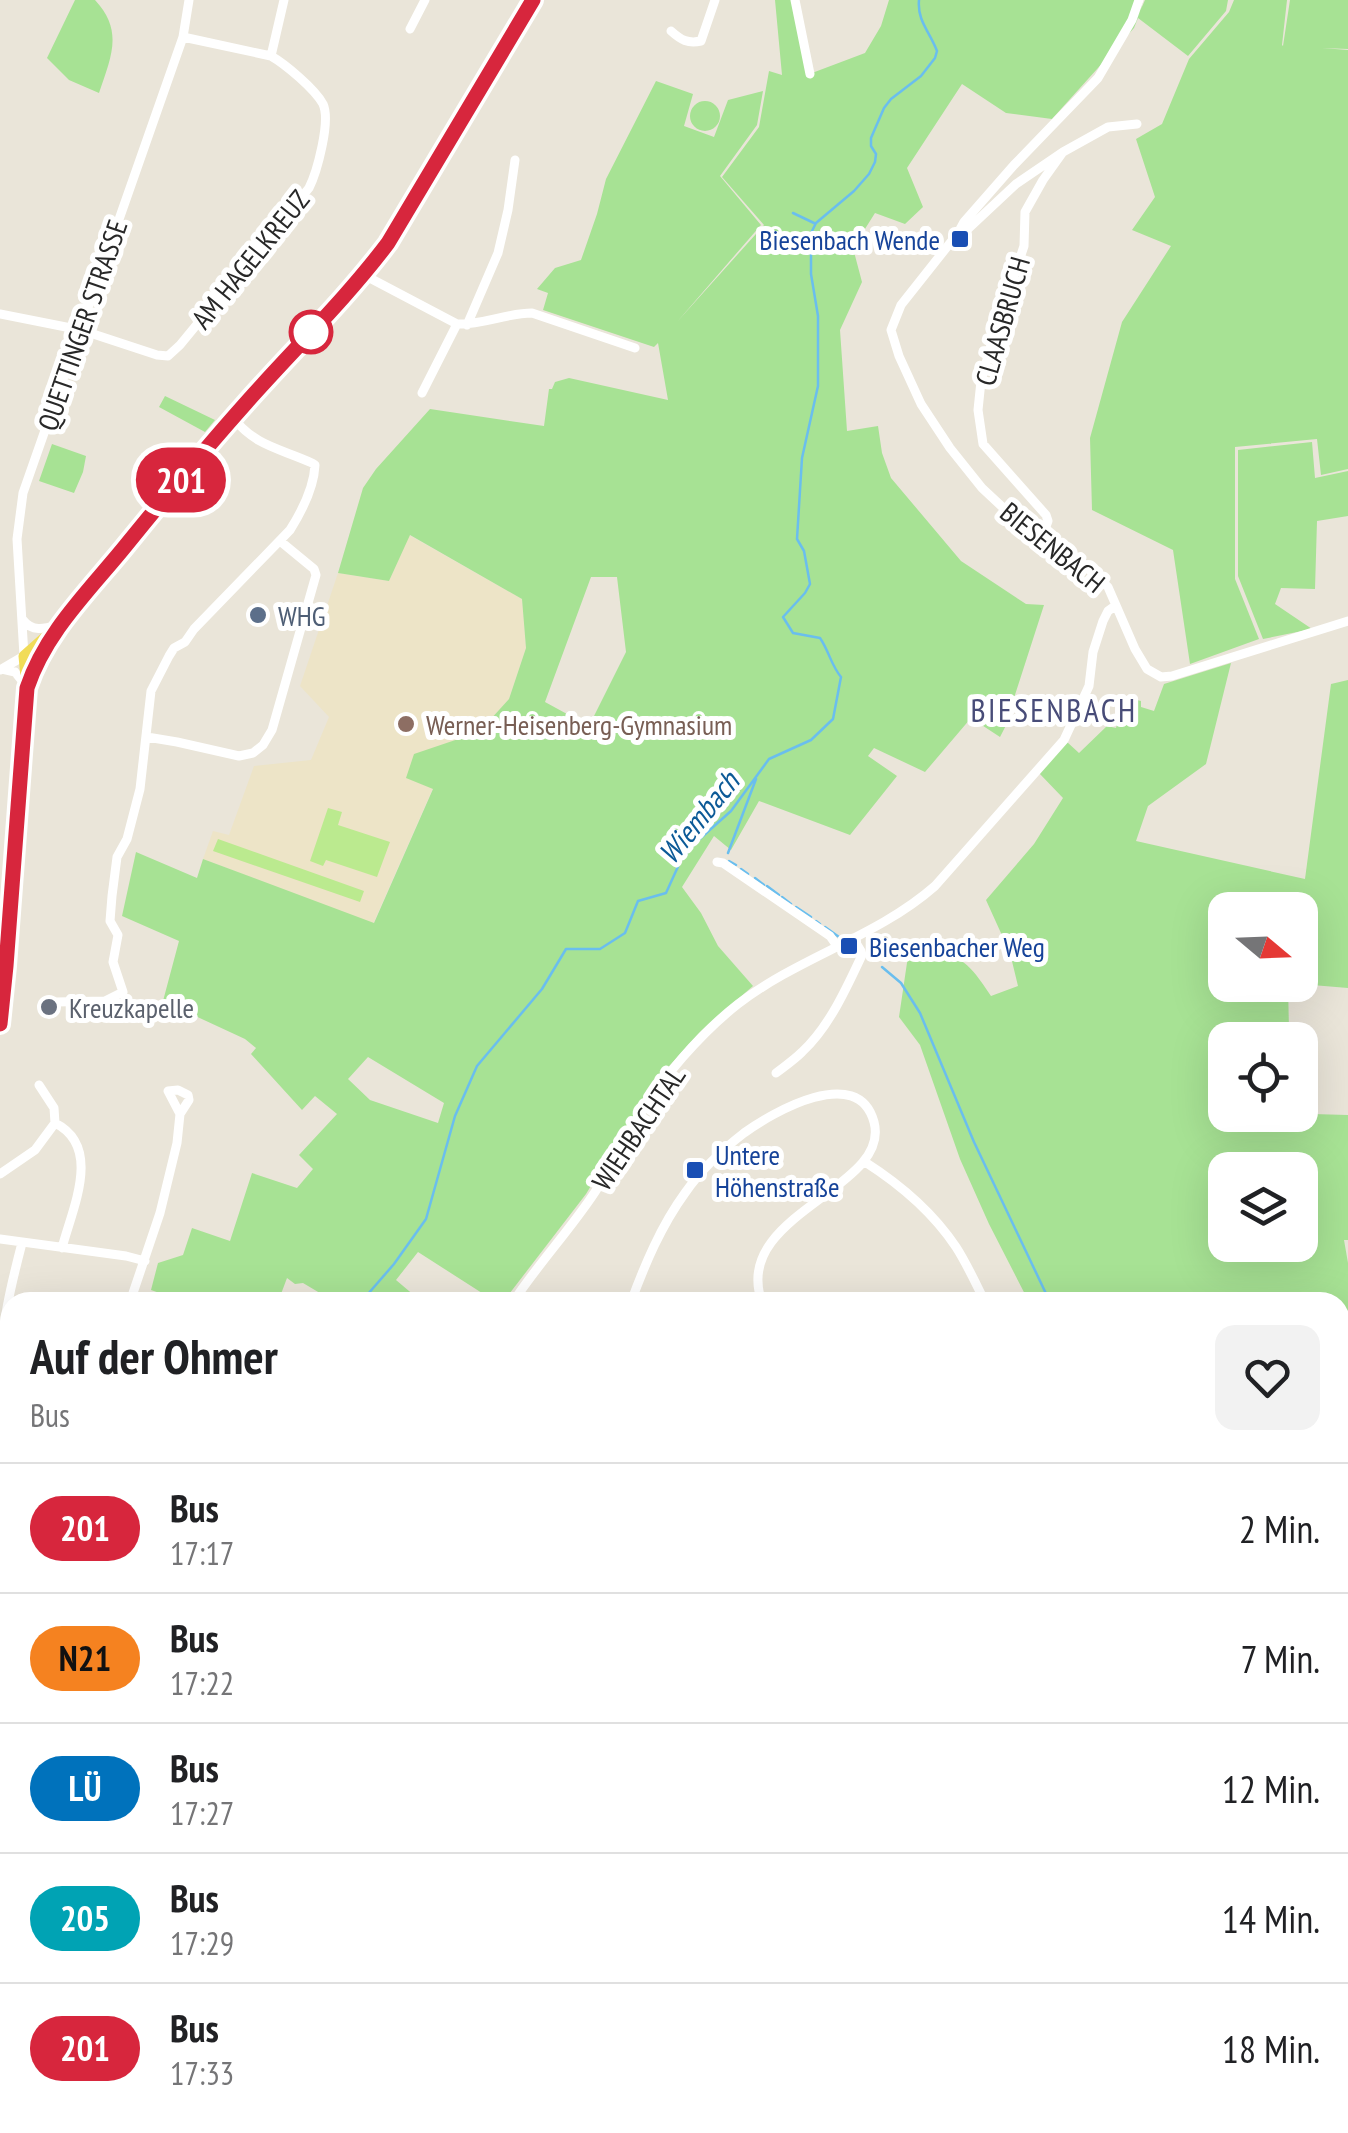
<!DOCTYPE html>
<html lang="de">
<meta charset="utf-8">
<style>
body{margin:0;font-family:"PT Sans Narrow",sans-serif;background:#f2f2f2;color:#202124;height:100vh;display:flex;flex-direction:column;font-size:38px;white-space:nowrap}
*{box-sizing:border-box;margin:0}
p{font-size:32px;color:#757577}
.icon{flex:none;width:55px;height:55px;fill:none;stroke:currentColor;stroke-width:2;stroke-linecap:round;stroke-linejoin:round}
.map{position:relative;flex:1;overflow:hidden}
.details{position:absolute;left:0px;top:1292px;width:1350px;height:842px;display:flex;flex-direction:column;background:#fff;border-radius:30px 30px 0 0;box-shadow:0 10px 40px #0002}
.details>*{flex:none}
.badge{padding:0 20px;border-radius:32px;font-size:35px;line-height:65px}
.needle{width:65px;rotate:109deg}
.buttons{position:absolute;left:1208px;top:892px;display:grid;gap:20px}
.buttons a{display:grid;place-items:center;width:110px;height:110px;border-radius:20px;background:#fff;box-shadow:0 10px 40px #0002;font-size:50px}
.map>.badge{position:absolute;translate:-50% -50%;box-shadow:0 0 0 5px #fff}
.round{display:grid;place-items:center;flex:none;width:105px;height:105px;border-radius:20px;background:#f2f2f2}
.head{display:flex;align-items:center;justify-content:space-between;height:170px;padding:0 30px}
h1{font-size:48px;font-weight:800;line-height:75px}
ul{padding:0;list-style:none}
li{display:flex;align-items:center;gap:30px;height:130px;padding:0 30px;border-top:2px solid #e0e0e0}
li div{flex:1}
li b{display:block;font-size:38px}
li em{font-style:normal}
li .badge{min-width:110px;font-weight:700;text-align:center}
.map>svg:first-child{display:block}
.education{fill:#ede4c7}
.green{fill:#a7e294;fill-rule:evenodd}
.pitch{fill:#bbea8f}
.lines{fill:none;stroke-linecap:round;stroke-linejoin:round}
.stream{stroke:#6abeee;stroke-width:2.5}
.minor{stroke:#fff;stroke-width:9}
.major{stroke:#f1dc58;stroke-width:11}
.line-casing{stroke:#fff;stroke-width:22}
.line{stroke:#d7263d;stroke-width:15}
.transit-dot{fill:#1a4fb4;stroke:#fff;stroke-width:4}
.stop-dot{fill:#fff;stroke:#d7263d;stroke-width:5}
.service-dot{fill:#5c6f8a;stroke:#fff;stroke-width:4}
.education-dot{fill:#8d6e63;stroke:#fff;stroke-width:4}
.worship-dot{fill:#6b7280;stroke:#fff;stroke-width:4}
.labels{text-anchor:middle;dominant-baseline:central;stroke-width:10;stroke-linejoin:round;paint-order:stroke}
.transit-label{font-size:28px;fill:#164399;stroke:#fff;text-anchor:start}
.street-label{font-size:28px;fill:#282828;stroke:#fff}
.service-label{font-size:28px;fill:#4e5e75;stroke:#fff;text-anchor:start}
.education-label{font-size:28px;fill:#785e54;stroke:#fff;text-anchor:start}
.worship-label{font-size:28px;fill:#5b616d;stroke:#fff;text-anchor:start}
.water-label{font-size:30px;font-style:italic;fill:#0c5a97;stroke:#fff}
.quarter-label{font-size:32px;letter-spacing:2.5px;fill:#484c78;stroke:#fff}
</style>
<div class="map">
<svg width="1348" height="2133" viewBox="0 0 1348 2133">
<rect width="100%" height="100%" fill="#eae5d9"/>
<path class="education" d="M409,535L522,599L526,648L509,699L479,732L414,755L433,788L373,924L203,859L213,831L229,835L254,766L311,760L329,717L300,686L338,573L389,581Z"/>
<path class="green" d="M75,0H95C124,31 111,57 99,93L69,80L47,58Z
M775,0H795L812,73L865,53L881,26L889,0H1143L1141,9L1145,0H1228L1226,11L1188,56L1138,18L1134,28L1052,119L1006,113L962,84L907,168L923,207L905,224L875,213L853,248L862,282L840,330L847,431L878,426L882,453L891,478L961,561L1026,604L1044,605L1014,698L1019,700L1000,737L971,718L925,772L874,748L868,756L897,776L850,835L759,801L731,850L714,836L682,887L701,913L718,946L753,986L701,1031L652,1085L586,1194L503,1302H496L418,1252L396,1280L422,1302H335L303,1283L295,1284L287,1278L278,1302H185L151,1290L158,1263L183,1255L192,1228L230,1241L252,1173L297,1188L313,1169L299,1155L337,1114L315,1096L302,1110L251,1054L256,1048L245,1039L163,1001L179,941L122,916L136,852L197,878L203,859L374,923L433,789L406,778L414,754L479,732L509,699L526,648L522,599L410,535L389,581L338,573L363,488L376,469L430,409L544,426L549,389H552L555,382L569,378L668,400L658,343L654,347L543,310L548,293L537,289L555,268L581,260L597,214L606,179L656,81L693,94L684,126L714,137L728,100L763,91L757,125L720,176L761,225L677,322L764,225L722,177L759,127L769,71L782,75ZM591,577H617L626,652L589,726L545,702ZM368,1057L444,1103L438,1123L370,1100L348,1079Z
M1234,0H1287L1282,45L1283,46L1290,0H1348V49L1322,48L1348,50V469L1321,475L1317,439L1235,447V579L1259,639L1190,664L1173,550L1092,510L1090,438L1122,322L1171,246L1132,230L1155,197L1136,139L1162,124L1189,59L1229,12Z
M690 116a15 15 0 1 1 30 0a15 15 0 1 1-30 0Z
M165,396L215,420L205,432L159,407Z
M1312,442L1315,478L1348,471V516L1317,521L1315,589L1281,588L1275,604L1312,629L1263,639L1238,576V450Z
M52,444L86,456L83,472L74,493L39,481Z
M1231,663L1206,764L1148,806L1136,841L1305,879L1331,684L1348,680V988L1300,984V910H1225V985H1288L1289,1030L1292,1040H1225V1115H1300V1070L1312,1114L1348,1115V1240H1344L1348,1263V1570H1340V1302H1029L989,1224L960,1159L920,1045L899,1017L908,956C957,953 963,953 991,996L1018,986L1010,953L986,900L1034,844L1063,798L1039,773L1067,742L1079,753L1107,726L1116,728L1125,697L1141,701V707L1154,711L1164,684ZM1225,1170H1300V1245H1225Z
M0,2094L10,2095V2125H222L223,2133H0Z
M253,2125H334L333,2133H254Z"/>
<path class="pitch" d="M328,808L342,812L338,825L390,842L377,877L326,860L323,866L310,861Z
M218,839L364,891L360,902L213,851Z"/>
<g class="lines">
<path class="stream" d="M793,213L814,223
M728,853L756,779
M729,861L736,865
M741,869L748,874
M755,878L764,885
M767,886L779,895
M782,897L791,904
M796,907L811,917
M816,921L820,924
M825,927L839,937
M882,967L901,983L920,1013L974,1142L1050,1302
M361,1302L394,1264L426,1219L455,1116L477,1066L542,989L566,949H600L625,933L638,901L666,893L681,860L694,844L731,811L769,759L811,740L833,719L841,677C831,665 829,651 820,638L793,633L783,617L805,593L810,584L804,551L797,539L802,458L818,386V316L811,274V233L816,223L854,191L869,174L875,162L876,154L871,146V138L884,108L891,99L921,76L935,58L937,51C930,32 917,21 919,0
M146,2125L147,2133"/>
<path class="minor" d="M795,0L810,74
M1139,0L1132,20L1098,78L1014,165L964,222L958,233L901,305L891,330L899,356L921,404L950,448L982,488L1012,516L1083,564L1108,587L1135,649L1147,669L1161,677L1172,676L1348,621
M410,29L425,0
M671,31C681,40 688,44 701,41L715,0
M271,56L284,0
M961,232L969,228L1016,184L1063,152L1108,127L1137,124
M364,275L457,324C482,325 507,313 532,313L635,348
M0,314L81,330L157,355L168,356L180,345L309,188C317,172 331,121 323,104C315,89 285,64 271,56L183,37
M467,325L498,253L508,210L515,160
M422,393L457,324
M1043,535L1048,521L1046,515L983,444L978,410L981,381L991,345L1024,246L1025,212L1043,180L1063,152
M23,620C32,632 44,629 57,625
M2,669L15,672L27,687
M0,670L24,656L17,539L23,493L183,37L189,0
M147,737L177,742L239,756L253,753L263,745L272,730L316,575L314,569L280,541
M717,862L723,863L830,936L837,946
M56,1002L105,1001L123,992L113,962L118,935L110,921L112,896L117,857L127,839L140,789L151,691L169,656L174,648L185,642L194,629L290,530C302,511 314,487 315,465L312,463C279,448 257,447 233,418
M776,1073C785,1066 794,1060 802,1052C829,1027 846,989 862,955L861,951L853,938
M39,1085L54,1108L55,1123C103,1147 72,1209 62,1248
M865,1162C901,1185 932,1211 956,1247C967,1264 976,1284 985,1302
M0,1174L35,1150L55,1123
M0,1239L126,1256L145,1261
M130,1302L160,1213L177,1143L180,1114L189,1100L188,1095L178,1090L168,1091L180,1114
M513,1302C538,1264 570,1230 595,1192C611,1168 623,1143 637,1119C661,1079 701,1033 738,1004C799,957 877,937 935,886L1064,740L1089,686L1093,652L1103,621L1108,611L1115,606
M631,1302C645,1264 661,1226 685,1193C701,1170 722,1150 744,1133C773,1112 858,1063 874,1122C892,1189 730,1214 762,1302
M0,1371C1,1327 11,1285 22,1243
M0,1433L10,1434
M0,1540L10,1538
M376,2125L380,2133
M563,2125L571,2133
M775,2125L801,2132L824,2133
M1122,2125L1132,2133
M499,2133L505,2125
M850,2133L851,2125
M971,2133L983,2125"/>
<path class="major" d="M28,684L36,663L52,638
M0,1024L4,996L27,688L24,656L59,625L228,424L364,275L388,243L533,0
M0,1933L10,1938
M240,2125V2133"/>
</g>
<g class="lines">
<defs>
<path id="line" d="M0,1024L6,966L27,688C46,631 90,590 127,544C166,496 205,449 246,403C293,350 345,300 388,243L533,0"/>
</defs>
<use href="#line" class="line-casing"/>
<use href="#line" class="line"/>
</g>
<g class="transit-dot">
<rect x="950" y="229" width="20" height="20" rx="5"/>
<rect x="839" y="936" width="20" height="20" rx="5"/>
<rect x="685" y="1160" width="20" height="20" rx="5"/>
</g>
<circle class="stop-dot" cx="311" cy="332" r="20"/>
<circle class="service-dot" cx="258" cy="615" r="10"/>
<circle class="education-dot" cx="406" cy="724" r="10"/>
<circle class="worship-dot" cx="49" cy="1007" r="10"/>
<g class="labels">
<g class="transit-label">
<text x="940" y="239" text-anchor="end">Biesenbach Wende</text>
<text x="869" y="946">Biesenbacher Weg</text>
<text x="715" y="1154">Untere<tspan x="715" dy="32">Höhenstraße</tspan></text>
</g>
<g class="street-label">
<text transform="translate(250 259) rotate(-51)">AM HAGELKREUZ</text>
<text transform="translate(1002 321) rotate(-74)">CLAASBRUCH</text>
<text transform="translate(82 325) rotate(-71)">QUETTINGER STRASSE</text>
<text transform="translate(1053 547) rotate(39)">BIESENBACH</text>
<text transform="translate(638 1128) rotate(-56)">WIEHBACHTAL</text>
</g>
<g class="service-label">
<text x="278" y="615">WHG</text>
</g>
<g class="education-label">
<text x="426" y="724">Werner-Heisenberg-Gymnasium</text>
</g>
<g class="worship-label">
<text x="69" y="1007">Kreuzkapelle</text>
</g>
<g class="water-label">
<text transform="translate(698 817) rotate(-51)">Wiembach</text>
</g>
<g class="quarter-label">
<text x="1054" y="710">BIESENBACH</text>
</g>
</g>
</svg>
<div class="buttons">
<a><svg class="needle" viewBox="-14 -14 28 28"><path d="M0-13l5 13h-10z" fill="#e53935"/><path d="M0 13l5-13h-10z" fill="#757577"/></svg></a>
<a><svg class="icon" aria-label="locate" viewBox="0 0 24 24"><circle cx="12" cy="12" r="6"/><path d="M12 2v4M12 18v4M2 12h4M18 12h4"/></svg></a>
<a><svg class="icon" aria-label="layers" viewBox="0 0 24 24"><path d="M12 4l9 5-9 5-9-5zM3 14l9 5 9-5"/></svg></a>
</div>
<b class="badge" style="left:181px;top:480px;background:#d7263d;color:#fff">201</b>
<section class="details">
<div class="head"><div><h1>Auf der Ohmer</h1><p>Bus</p></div><a class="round"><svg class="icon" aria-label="heart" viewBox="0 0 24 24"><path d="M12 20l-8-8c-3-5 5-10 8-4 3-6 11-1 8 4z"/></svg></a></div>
<ul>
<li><span class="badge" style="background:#d7263d;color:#fff">201</span><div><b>Bus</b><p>17:17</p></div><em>2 Min.</em></li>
<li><span class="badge" style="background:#f58220;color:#111">N21</span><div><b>Bus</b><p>17:22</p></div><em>7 Min.</em></li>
<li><span class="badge" style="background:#0072bc;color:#fff">LÜ</span><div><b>Bus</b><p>17:27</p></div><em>12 Min.</em></li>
<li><span class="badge" style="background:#00a3b4;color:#fff">205</span><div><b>Bus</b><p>17:29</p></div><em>14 Min.</em></li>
<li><span class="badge" style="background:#d7263d;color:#fff">201</span><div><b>Bus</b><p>17:33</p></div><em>18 Min.</em></li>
</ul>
</section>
</div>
